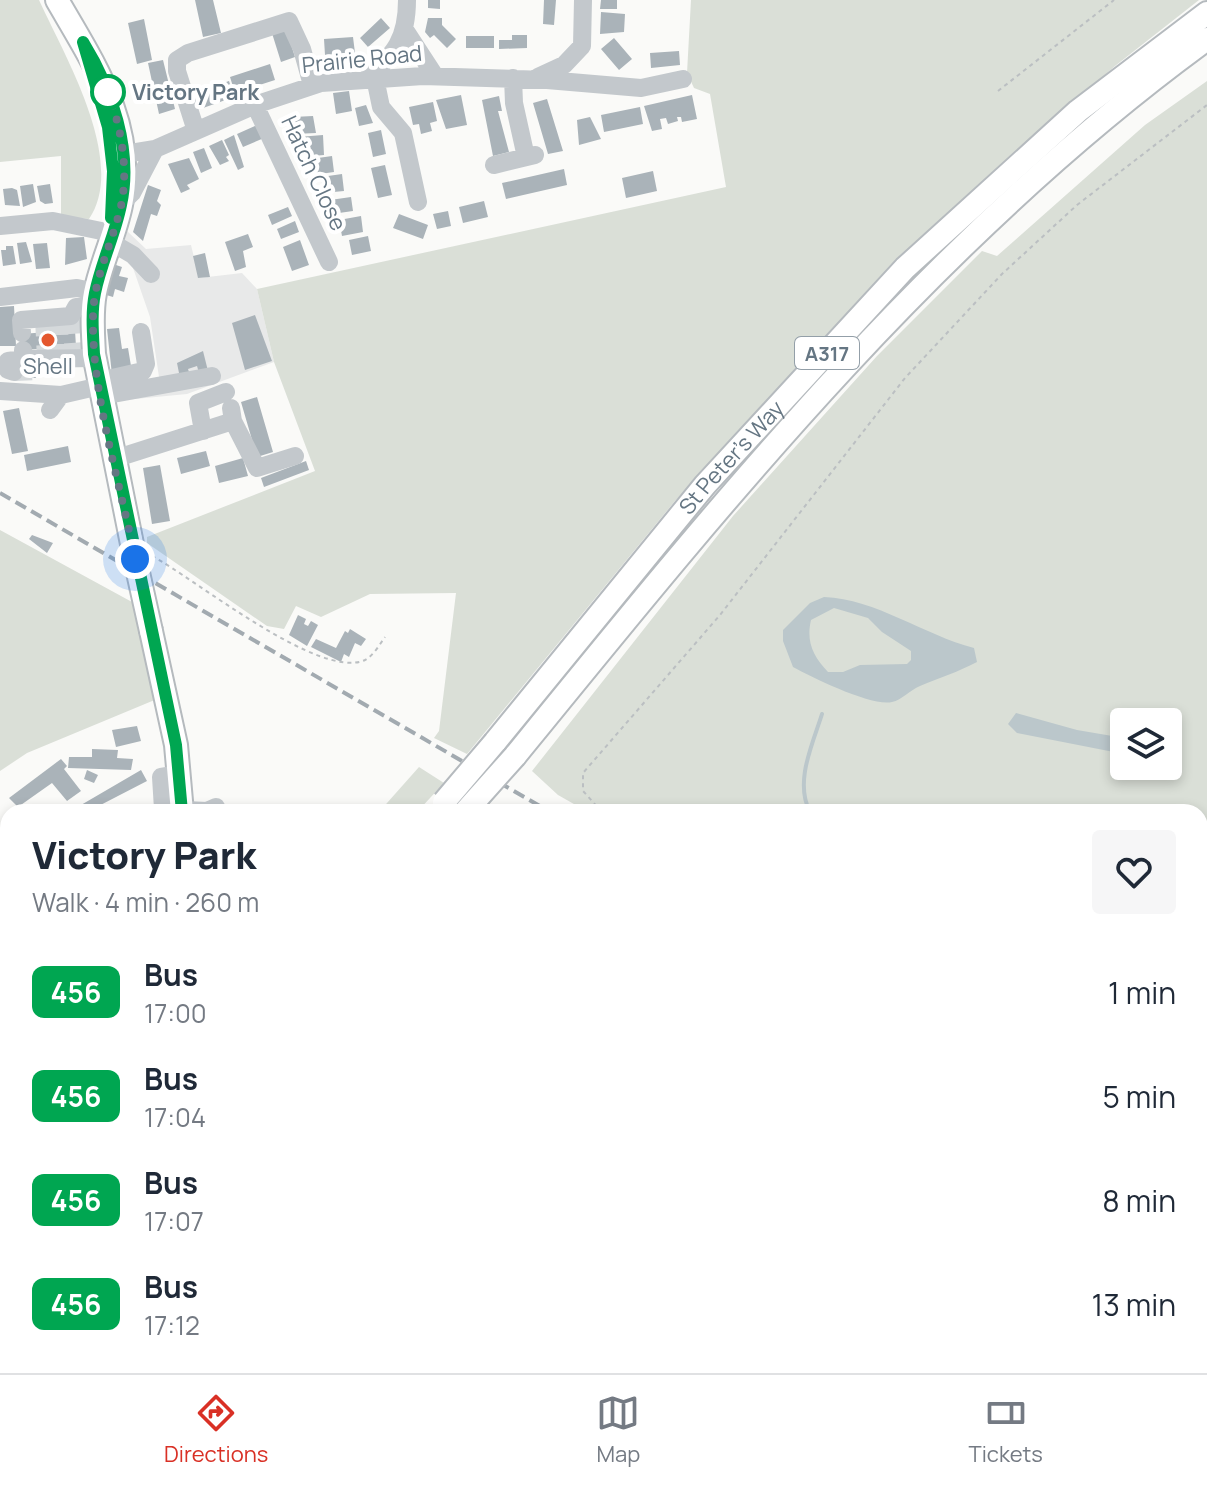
<!DOCTYPE html>
<meta charset="utf-8">
<style>
body{margin:0;font-family:Manrope,sans-serif;background:#f6f6f7;color:#1f2937;height:100vh;display:flex;flex-direction:column;font-size:30px;white-space:nowrap}
*{box-sizing:border-box;margin:0}
p{font-size:26px;color:#747a83}
.icon{flex:none;width:44px;height:44px;fill:none;stroke:currentColor;stroke-width:2;stroke-linecap:round;stroke-linejoin:round}
.map{position:relative;flex:1;overflow:hidden}
.details{position:absolute;left:0px;top:804px;width:1208px;height:570px;display:flex;flex-direction:column;background:#fff;border-radius:24px 24px 0 0;box-shadow:0 4px 12px #0003}
.details>*{flex:none}
.badge{padding:0 16px;border-radius:12px;font-size:28px;line-height:52px}
.buttons{position:absolute;left:1110px;top:708px;display:grid;gap:16px}
.buttons a{display:grid;place-items:center;width:72px;height:72px;border-radius:8px;background:#fff;box-shadow:0 4px 12px #0003;font-size:40px}
.you{position:absolute;width:40px;height:40px;margin:-20px;border:6px solid #fff;border-radius:50%;background:#1a73e8;box-shadow:0 0 0 12px #1a73e833}
.map>.badge{position:absolute;translate:-50% -50%;box-shadow:0 0 0 4px #fff}
.round{display:grid;place-items:center;flex:none;width:84px;height:84px;border-radius:8px;background:#f6f6f7}
.headline{display:flex;align-items:center;justify-content:space-between;height:136px;padding:0 32px}
h1{font-size:38px;font-weight:800;line-height:60px}
ul{padding:0;list-style:none}
li{display:flex;align-items:center;gap:24px;height:104px;padding:0 32px}
li div{flex:1}
li b{display:block;font-size:30px}
li em{font-style:normal}
li .badge{min-width:88px;font-weight:700;text-align:center}
.tab-bar{display:flex;justify-content:space-around;align-items:center;height:112px;border-top:2px solid #e0e1e3;background:#fff;font-size:22px;color:#747a83}
.tab-bar a{display:grid;justify-items:center;gap:4px}
.tab-bar .selected{color:#d93025}
.map>svg:first-child{display:block}
.built{fill:#e8e9e9}
.green{fill:#dadfd7;fill-rule:evenodd}
.water{fill:#bbc7cb;fill-rule:evenodd}
.lines{fill:none;stroke-linecap:round;stroke-linejoin:round}
.stream{stroke:#bbc7cb;stroke-width:4}
.building{fill:#aab3b9}
.minor-tunnel{stroke:#d5d9db;stroke-width:18;stroke-dasharray:18 9;stroke-linecap:butt}
.major-casing{stroke:#b5babe;stroke-width:26}
.path{stroke:#bbbfc2;stroke-width:2;stroke-dasharray:4 4;stroke-linecap:butt}
.minor{stroke:#c3c8cc;stroke-width:18}
.major{stroke:#fff;stroke-width:22}
.rail{stroke:#a2aab0;stroke-width:4;stroke-dasharray:12 6;stroke-linecap:butt}
.major-bridge-casing{stroke:#b5babe;stroke-width:26;stroke-linecap:butt}
.major-bridge{stroke:#fff;stroke-width:22}
.line-casing{stroke:#fff;stroke-width:18}
.line{stroke:#00a651;stroke-width:12}
.walk{stroke:#657683;stroke-width:8;stroke-dasharray:0 14.4}
.stop-dot{fill:#fff;stroke:#00a651;stroke-width:4}
.poi-dot{fill:#e4572e;stroke:#fff;stroke-width:3}
.labels{text-anchor:middle;dominant-baseline:central;stroke-width:8;stroke-linejoin:round;paint-order:stroke}
.shield{fill:#fff;stroke:#939fa8;stroke-width:2}
.shield-label{font-size:20px;font-weight:bold;fill:#657683}
.street-label{font-size:22px;fill:#657683;stroke:#fff}
.stop-label{font-size:22px;font-weight:bold;fill:#657683;stroke:#fff;text-anchor:start}
.poi-label{font-size:22px;fill:#657683;stroke:#fff}
</style>
<div class="map">
<svg width="1207" height="1373" viewBox="0 0 1207 1373">
<rect width="100%" height="100%" fill="#fafaf8"/>
<path class="built" d="M127,231L146,249L191,245L199,278L242,273L257,289L274,362L187,394L114,401L159,377L150,317L132,265L122,252Z
M0,881L8,890V984L0,991Z"/>
<path class="green" d="M0,0H39C64,55 128,161 89,219L61,217V156L0,162Z
M691,0H1199L1115,66L915,243L675,501L467,754L434,738L439,731L456,593L370,594L321,617L296,606L284,629L267,626L147,543V537L315,471L274,362L257,289L726,187L710,94L694,88L687,73Z
M1207,81V1180L1200,1176V812H588L558,795L532,771L733,516L877,356L982,251L997,256L1145,125ZM1124,722H1168V766H1124Z
M0,530L132,602L157,699L27,753L0,771Z
M419,767L444,783L417,812H379Z
M8,984V1123L0,1126V991Z
M8,1165V1220L0,1227V1168Z
M91,1366H359L361,1373H94Z"/>
<path class="water" d="M824,597C876,599 924,635 974,648L977,662C958,672 939,678 920,686C910,690 902,700 892,702C873,707 813,678 793,667L783,641V630L810,603ZM834,608L868,618L882,632L911,651V660L907,664L860,665L843,672H828C813,656 806,642 811,620Z
M1016,713L1077,730L1124,738V754L1017,733L1008,724Z"/>
<g class="lines">
<path class="stream" d="M810,812C794,782 813,743 822,714"/>
</g>
<path class="building" d="M195,0H213L221,33L203,37Z
M428,0H440V9L428,8Z
M544,0H556L554,25L543,24Z
M601,0H617V9H600Z
M601,12L625,14L624,32L600,34Z
M381,18L390,28L368,47L360,38Z
M428,18H442V25L456,39L447,48L434,35L430,38L425,32Z
M144,19L152,60L137,64L128,23Z
M285,25L295,57L281,62L271,30Z
M512,35H527V48L499,49V40H512Z
M466,36H494V48H466Z
M353,37L355,53L325,55L324,39Z
M614,38L632,59L619,70L601,49Z
M679,51L680,65L651,68L650,53Z
M163,60L175,109L159,114L148,63Z
M270,64L275,80L235,93L230,77Z
M229,81L234,97L203,108L198,92Z
M349,91L352,111L336,114L333,93Z
M461,95L467,125L446,129L436,100Z
M692,95L697,119L682,122L681,117H677L678,121L668,124L666,118L660,119L662,129L652,131L644,106Z
M499,96L502,111H498L509,152L493,156L482,100Z
M547,99L563,151L548,154L533,103Z
M433,102L437,121L430,123L432,131L421,134L419,124L413,125L409,107Z
M366,105L373,123L359,126L355,108Z
M640,107L643,124L604,132L601,115Z
M313,116L316,133L294,134L293,117Z
M590,117L601,139L579,145L577,120Z
M257,125L264,138L243,147L237,134Z
M381,130L386,154L373,157L368,133Z
M234,135L244,167L238,170L224,140Z
M323,135L324,155L300,157L298,137Z
M222,140L229,155L226,157L229,161L220,165L209,146Z
M204,148L212,168L201,173L193,152Z
M332,156L334,172L313,175L311,159Z
M189,158L199,179L187,185L190,189L181,193L168,164Z
M385,165L392,195L378,198L371,168Z
M564,169L567,185L506,199L502,183Z
M653,171L657,191L626,198L622,178Z
M342,174L344,191L323,193L321,177Z
M33,184L36,202L23,207L20,186Z
M50,184L53,203L45,204L40,201L37,186Z
M148,185L161,190L157,201L161,205L157,216L151,214L143,241L133,232Z
M12,188L17,190L20,206L5,205L3,189Z
M351,197L353,211L332,214L330,200Z
M484,201L488,217L463,223L459,207Z
M288,207L292,216L272,225L268,215Z
M448,211L451,226L437,229L433,214Z
M399,214L428,225L423,239L393,228Z
M361,216L363,232L342,236L339,220Z
M295,221L299,232L281,239L277,229Z
M248,234L253,247L243,251L246,267L235,271L225,242Z
M368,236L371,251L352,255L349,240Z
M84,237L87,259L65,265L66,238Z
M300,240L309,265L292,271L283,247Z
M26,242L32,262L20,264L17,243Z
M47,243L50,268L36,269L33,244Z
M6,246H13L16,264L3,266L1,250H6Z
M205,253L210,277L198,278L193,256Z
M113,264L122,267L119,276L128,278L124,292L115,289L113,297L103,294Z
M14,306L16,346H0V307Z
M255,315L272,361L245,370L232,323Z
M119,328L122,349L128,348L132,372L112,375L107,329Z
M75,330L76,347L21,350V334Z
M203,351L208,371L199,373L197,366L188,369L190,375L180,378L177,363Z
M14,367H36V378H14Z
M257,397L273,452L257,457L241,402Z
M19,408L28,451L12,454L3,411Z
M68,446L71,462L27,471L24,455Z
M206,451L210,466L181,474L177,458Z
M243,458L248,476L219,483L215,466Z
M306,461L309,470L264,487L261,478Z
M160,465L170,521L152,524L143,468Z
M32,535L53,543L47,553L29,539Z
M298,615L306,619L304,624L308,626L311,621L318,625L307,646L289,635Z
M350,629L366,639L361,646L355,643L349,657L344,654L341,662L311,647L316,639L336,648L345,631L348,633Z
M137,726L141,741L116,747L112,730Z
M92,749L118,750L117,758L133,759L131,770L68,768L69,757H92Z
M61,759L67,766L64,769L81,791L67,801L52,783L18,807L9,798Z
M87,770L98,775L94,783L84,779Z
M141,770L147,781L87,812H69Z
M1200,1240H1207V1268H1200Z
M4,1269L8,1284L0,1289V1272Z
M8,1324V1346L0,1347V1325Z
M359,1366H409L411,1373H383L382,1369L361,1373Z
M611,1366H636V1373H611Z
M657,1366H668V1373H642V1367Z
M797,1366H816V1373H799Z
M824,1366H841L842,1373H821Z
M880,1366H901V1373H881Z"/>
<g class="lines">
<path class="minor-tunnel" d="M71,316L74,358
M59,317L60,359
M44,318L46,359
M14,372L37,371"/>
<defs>
<g id="major">
<path d="M57,0C94,64 137,126 121,205C115,235 101,263 95,293C91,313 93,334 94,354L135,559"/>
<path d="M151,631L176,745L182,812"/>
<path id="s1" d="M495,742L705,485L905,268L1078,111L1207,13"/>
<path d="M515,756C725,498 936,236 1207,39"/>
<path d="M0,1147L8,1143"/>
<path d="M467,1366L471,1373"/>
<path d="M492,1366L496,1373"/>
</g>
</defs>
<use href="#major" class="major-casing"/>
<path class="path" d="M998,91L1114,0
M152,556C194,578 320,681 365,660C373,656 380,644 385,637
M602,812L583,791V773L720,615L905,378L1002,274L1077,205L1207,105
M1200,941H1207
M530,1373L545,1366"/>
<path class="minor" d="M405,30L435,76
M538,77L564,65L582,46L583,0
M375,78L381,107L403,133L418,202
M513,78L514,103L526,157
M366,79C395,54 407,39 407,0
M255,105L329,262
M196,131L177,71V60L188,53L289,21L302,49L312,85
M112,156L155,149L255,105L321,83L423,76L547,80L641,88L683,79
M494,165L535,155
M121,204L132,193L155,149
M0,226L53,221L111,233
M109,241L133,255L151,274
M0,297L77,288L95,292
M22,333L21,320L71,316L76,307L93,304
M23,350V359L95,358
M14,372L8,370V361L23,359
M99,381L143,371L146,364L141,332
M0,391L61,395
M102,396L212,376
M231,408L233,421L257,468L295,456
M50,410L61,395L100,386
M203,431L198,403L226,392
M114,459L233,421
M179,774L161,777L163,809L207,811L216,807
M0,954L8,951
M1200,1286H1207
M0,1299L8,1294
M1200,1355L1207,1354
M0,1362H8
M33,1366L34,1373
M74,1366L77,1373
M163,1366L167,1373
M202,1370L203,1373
M929,1373V1366
M1128,1373L1135,1366"/>
<use href="#major" class="major"/>
<path class="rail" d="M0,493L550,812
M1200,1182L1207,1186"/>
<defs>
<path id="major-bridge" d="M135,559L151,631
M444,802L495,742
M465,812L515,756"/>
</defs>
<use href="#major-bridge" class="major-bridge-casing"/>
<use href="#major-bridge" class="major-bridge"/>
</g>
<g class="lines">
<defs>
<path id="line" d="M111,218L113,171L108,127L83,42C112,89 133,150 121,205C115,235 101,263 95,293C91,313 93,334 94,354L176,745L182,812"/>
</defs>
<use href="#line" class="line-casing"/>
<use href="#line" class="line"/>
<path class="walk" d="M108,92C121,127 129,169 121,206C112,244 93,279 93,318C92,398 120,481 135,559"/>
</g>
<circle class="stop-dot" cx="108" cy="92" r="16"/>
<circle class="poi-dot" cx="48" cy="340" r="8"/>
<g class="labels">
<rect class="shield" x="795" y="337" width="64" height="32" rx="6"/>
<g class="shield-label">
<text x="827" y="353">A317</text>
</g>
<g class="street-label">
<text transform="translate(362 59) rotate(-6)">Prairie Road</text>
<text transform="translate(314 173) rotate(65)">Hatch Close</text>
<text stroke="none"><textPath href="#s1" startOffset="370">St Peter's Way</textPath></text>
</g>
<g class="stop-label">
<text x="132" y="92">Victory Park</text>
</g>
<g class="poi-label">
<text x="48" y="366">Shell</text>
</g>
</g>
</svg>
<div class="buttons">
<a><svg class="icon" aria-label="layers" viewBox="0 0 24 24"><path d="M12 4l9 5-9 5-9-5zM3 14l9 5 9-5"/></svg></a>
</div>
<div class="you" style="left:135px;top:559px"></div>
<section class="details">
<div class="headline"><div><h1>Victory Park</h1><p>Walk · 4 min · 260 m</p></div><a class="round"><svg class="icon" aria-label="heart" viewBox="0 0 24 24"><path d="M12 20l-8-8c-3-5 5-10 8-4 3-6 11-1 8 4z"/></svg></a></div>
<ul>
<li><span class="badge" style="background:#00a651;color:#fff">456</span><div><b>Bus</b><p>17:00</p></div><em>1 min</em></li>
<li><span class="badge" style="background:#00a651;color:#fff">456</span><div><b>Bus</b><p>17:04</p></div><em>5 min</em></li>
<li><span class="badge" style="background:#00a651;color:#fff">456</span><div><b>Bus</b><p>17:07</p></div><em>8 min</em></li>
<li><span class="badge" style="background:#00a651;color:#fff">456</span><div><b>Bus</b><p>17:12</p></div><em>13 min</em></li>
</ul>
</section>
</div>
<nav class="tab-bar">
<a class="selected"><svg class="icon" aria-label="directions" viewBox="0 0 24 24"><path d="M12 3l9 9-9 9-9-9zM9 14v-3h6M13 9l2 2-2 2"/></svg>Directions</a>
<a><svg class="icon" aria-label="map" viewBox="0 0 24 24"><path d="M3 6l6-2 6 2 6-2v14l-6 2-6-2-6 2zM9 4v14M15 6v14"/></svg>Map</a>
<a><svg class="icon" aria-label="tickets" viewBox="0 0 24 24"><path d="M3 7h18v10H3zM15 7v10"/></svg>Tickets</a>
</nav>
